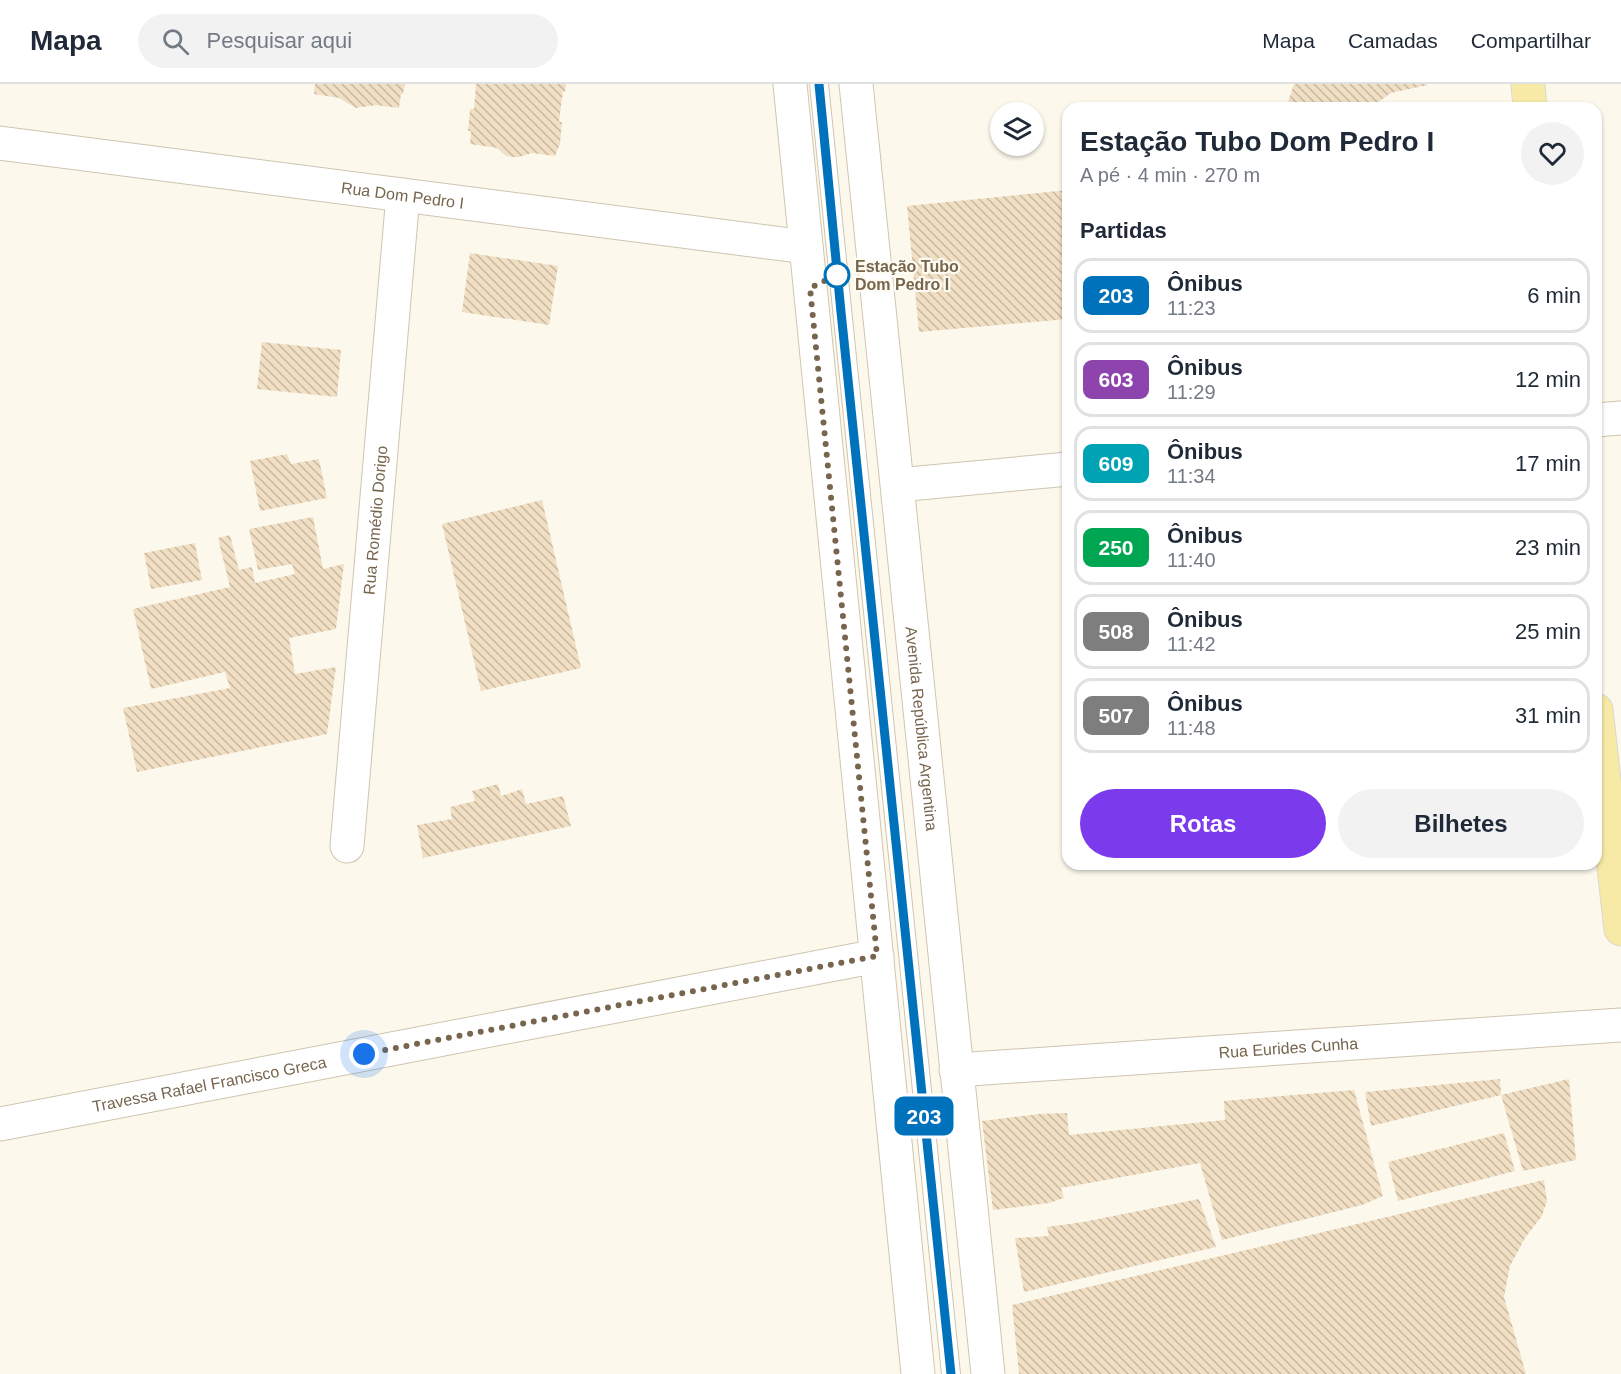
<!DOCTYPE html>
<html lang="pt">
<meta charset="utf-8">
<style>
body{margin:0;font-family:Arial,sans-serif;background:#f2f2f3;color:#1f2937;height:100vh;display:flex;flex-direction:column;font-size:22px;white-space:nowrap}
*{box-sizing:border-box;margin:0}
p{font-size:20px;color:#747a83}
.icon{flex:none;width:33px;height:33px;fill:none;stroke:currentColor;stroke-width:2;stroke-linecap:round;stroke-linejoin:round}
.map{position:relative;flex:1;overflow:hidden}
.panel{position:absolute;left:1062px;top:18px;width:540px;height:768px;display:flex;flex-direction:column;background:#fff;border-radius:18px;box-shadow:0 2px 4px #0004}
.panel>*{flex:none}
.badge{padding:0 12px;border-radius:9px;font-size:21px;line-height:39px}
.controls{position:absolute;left:990px;top:18px;display:grid;gap:12px}
.controls a{display:grid;place-items:center;width:54px;height:54px;border-radius:50%;background:#fff;box-shadow:0 2px 4px #0004;font-size:30px}
.you{position:absolute;width:30px;height:30px;margin:-15px;border:4px solid #fff;border-radius:50%;background:#1a73e8;box-shadow:0 0 0 9px #1a73e833}
.map>.badge{position:absolute;translate:-50% -50%;box-shadow:0 0 0 3px #fff}
h2{padding:0 18px;font-size:22px;line-height:54px}
.round{display:grid;place-items:center;flex:none;width:63px;height:63px;border-radius:32px;background:#f2f2f3}
.summary{display:flex;align-items:center;justify-content:space-between;height:102px;padding:0 18px}
h1{font-size:28px;font-weight:700;line-height:45px}
.primary-button{display:flex;gap:12px;margin-top:auto;padding:12px 18px}
.primary-button a{flex:1;height:69px;border-radius:36px;background:#7c3aed;color:#fff;font-size:24px;font-weight:700;line-height:69px;text-align:center}
.primary-button a+a{background:#f2f2f3;color:#1f2937}
ul{padding:0;list-style:none}
li{display:flex;align-items:center;gap:18px;height:75px;margin:0 12px 9px;padding:0 6px;border:3px solid #e0e1e3;border-radius:18px}
li div{flex:1}
li b{display:block;font-size:22px}
li em{font-style:normal}
li .badge{min-width:66px;font-weight:700;text-align:center}
header{display:flex;align-items:center;gap:36px;box-sizing:border-box;height:84px;padding:0 30px;background:#fff;border-bottom:2px solid #e0e1e3}
header strong{font-size:28px}
nav{display:flex;gap:33px;margin-inline-start:auto;font-size:21px}
.search{width:420px;height:54px;background:#f2f2f3;display:flex;align-items:center;gap:15px;box-sizing:border-box;padding:0 21px;border-radius:33px;color:#747a83;font-size:22px}
.map>svg:first-child{display:block}
.building{fill:url(#building-back-hatch)}
.lines{fill:none;stroke-linecap:round;stroke-linejoin:round}
.lane-casing{stroke:#cfc4b0;stroke-width:20}
.street-casing{stroke:#cfc4b0;stroke-width:35}
.secondary-casing{stroke:#d1c5af;stroke-width:35}
.primary-casing{stroke:#dcd7d1;stroke-width:35}
.lane{stroke:#fff;stroke-width:18}
.street{stroke:#fff;stroke-width:33}
.secondary{stroke:#fff;stroke-width:33}
.primary{stroke:#f7eaa7;stroke-width:33}
.line-casing{stroke:#fff;stroke-width:14}
.line{stroke:#0072bc;stroke-width:9}
.walk{stroke:#77654e;stroke-width:6;stroke-dasharray:0 10.8}
.stop-dot{fill:#fff;stroke:#0072bc;stroke-width:3}
.labels{text-anchor:middle;dominant-baseline:central;stroke-width:4.5;stroke-linejoin:round;paint-order:stroke}
.street-label{font-size:16px;fill:#77654e;stroke:#fefcf2}
.stop-label{font-size:16px;font-weight:bold;fill:#77654e;stroke:#fefcf2;text-anchor:start}
</style>
<header>
<strong>Mapa</strong>
<div class="search"><svg class="icon" aria-label="search" viewBox="0 0 24 24"><circle cx="10" cy="10" r="6"/><path d="M15 15l6 6"/></svg>Pesquisar aqui</div>
<nav><a>Mapa</a><a>Camadas</a><a>Compartilhar</a></nav>
</header>
<div class="map">
<svg width="1621" height="1290" viewBox="0 0 1621 1290">
<defs>
<pattern id="building-back-hatch" width="6" height="6" patternUnits="userSpaceOnUse" patternTransform="scale(1.5)"><rect width="6" height="6" fill="#f1dfc4"/><path d="M-1 5l2 2M0 0l6 6M5-1l2 2" fill="none" stroke="#c8b8a1"/></pattern>
</defs>
<rect width="100%" height="100%" fill="#fcf9ec"/>
<path class="building" d="M315,0H405L403,10H401L399,24L376,21L356,24L339,14L314,10Z
M476,0H566L565,8L563,7L559,38H562L560,60L555,72L532,69L519,73H513L506,72L497,64L470,60L471,47H468L470,25H474Z
M1294,0H1427L1428,1L1391,9L1374,21L1373,24H1286Z
M1068,106V235L919,248L907,122Z
M470,169L558,182L549,241L462,228Z
M262,258L341,266L337,313L257,305Z
M287,370L291,380L319,375L327,414L260,427L250,377Z
M542,416L581,584L481,607L442,440Z
M313,433L323,485L344,480L336,545L289,554L295,590L336,583L327,650L137,688L123,624L230,604L225,588L151,605L133,525L230,503L218,454L230,451L239,486L252,483L255,499L295,490L292,480L258,486L249,445Z
M195,459L202,496L151,505L144,469Z
M498,700L501,712L522,705L526,720L563,712L571,742L423,774L417,741L452,735L450,723L475,717L472,707Z
M1500,995L1501,1011L1371,1042L1365,1008Z
M1569,995L1576,1076L1523,1087L1501,1011Z
M1354,1006L1383,1112L1362,1121L1222,1156L1200,1079L1061,1104L1064,1114L1049,1119L993,1126L982,1037L1039,1030L1067,1029L1069,1051L1225,1036L1224,1017Z
M1504,1049L1515,1087L1398,1117L1388,1078Z
M1544,1096L1547,1117L1542,1132L1525,1154L1510,1182L1504,1213L1526,1290H1019L1012,1221Z
M1199,1115L1216,1163L1024,1208L1015,1154L1049,1152L1047,1143L1083,1138Z"/>
<g class="lines">
<defs>
<path id="lane" d="M819,0L951,1290"/>
<g id="street">
<path id="s1" d="M0,59L806,163"/>
<path d="M1596,336L1621,334"/>
<path d="M898,401L1068,385"/>
<path id="s2" d="M347,762L403,111"/>
<path id="s3" d="M956,986L1621,941"/>
<path id="s4" d="M0,1040L877,872"/>
</g>
<g id="secondary">
<path d="M790,0L918,1290"/>
<path id="s5" d="M856,0L988,1290"/>
</g>
<path id="primary" d="M1528,0L1530,24
M1596,626L1621,845"/>
</defs>
<use href="#lane" class="lane-casing"/>
<use href="#street" class="street-casing"/>
<use href="#secondary" class="secondary-casing"/>
<use href="#primary" class="primary-casing"/>
<use href="#lane" class="lane"/>
<use href="#street" class="street"/>
<use href="#secondary" class="secondary"/>
<use href="#primary" class="primary"/>
</g>
<g class="lines">
<defs>
<path id="line" d="M819,0L841,228L951,1290"/>
</defs>
<use href="#line" class="line-casing"/>
<use href="#line" class="line"/>
<path class="walk" d="M364,970L877,872L810,204L837,191"/>
</g>
<circle class="stop-dot" cx="837" cy="191" r="12"/>
<g class="labels">
<g class="street-label">
<text stroke="none"><textPath href="#s1" startOffset="406">Rua Dom Pedro I</textPath></text>
<text stroke="none"><textPath href="#s2" startOffset="327">Rua Romédio Dorigo</textPath></text>
<text stroke="none"><textPath href="#s5" startOffset="648">Avenida República Argentina</textPath></text>
<text stroke="none"><textPath href="#s3" startOffset="333">Rua Eurides Cunha</textPath></text>
<text stroke="none"><textPath href="#s4" startOffset="213">Travessa Rafael Francisco Greca</textPath></text>
</g>
<g class="stop-label">
<text x="855" y="182">Estação Tubo<tspan x="855" dy="18">Dom Pedro I</tspan></text>
</g>
</g>
</svg>
<div class="controls">
<a><svg class="icon" aria-label="layers" viewBox="0 0 24 24"><path d="M12 4l9 5-9 5-9-5zM3 14l9 5 9-5"/></svg></a>
</div>
<div class="you" style="left:364px;top:970px"></div>
<b class="badge" style="left:924px;top:1032px;background:#0072bc;color:#fff">203</b>
<section class="panel">
<div class="summary"><div><h1>Estação Tubo Dom Pedro I</h1><p>A pé · 4 min · 270 m</p></div><a class="round"><svg class="icon" aria-label="heart" viewBox="0 0 24 24"><path d="M12 20l-8-8c-3-5 5-10 8-4 3-6 11-1 8 4z"/></svg></a></div>
<h2>Partidas</h2>
<ul>
<li><span class="badge" style="background:#0072bc;color:#fff">203</span><div><b>Ônibus</b><p>11:23</p></div><em>6 min</em></li>
<li><span class="badge" style="background:#8e44ad;color:#fff">603</span><div><b>Ônibus</b><p>11:29</p></div><em>12 min</em></li>
<li><span class="badge" style="background:#00a3b4;color:#fff">609</span><div><b>Ônibus</b><p>11:34</p></div><em>17 min</em></li>
<li><span class="badge" style="background:#00a651;color:#fff">250</span><div><b>Ônibus</b><p>11:40</p></div><em>23 min</em></li>
<li><span class="badge" style="background:#7e7e7e;color:#fff">508</span><div><b>Ônibus</b><p>11:42</p></div><em>25 min</em></li>
<li><span class="badge" style="background:#7e7e7e;color:#fff">507</span><div><b>Ônibus</b><p>11:48</p></div><em>31 min</em></li>
</ul>
<div class="primary-button"><a>Rotas</a><a>Bilhetes</a></div>
</section>
</div>
